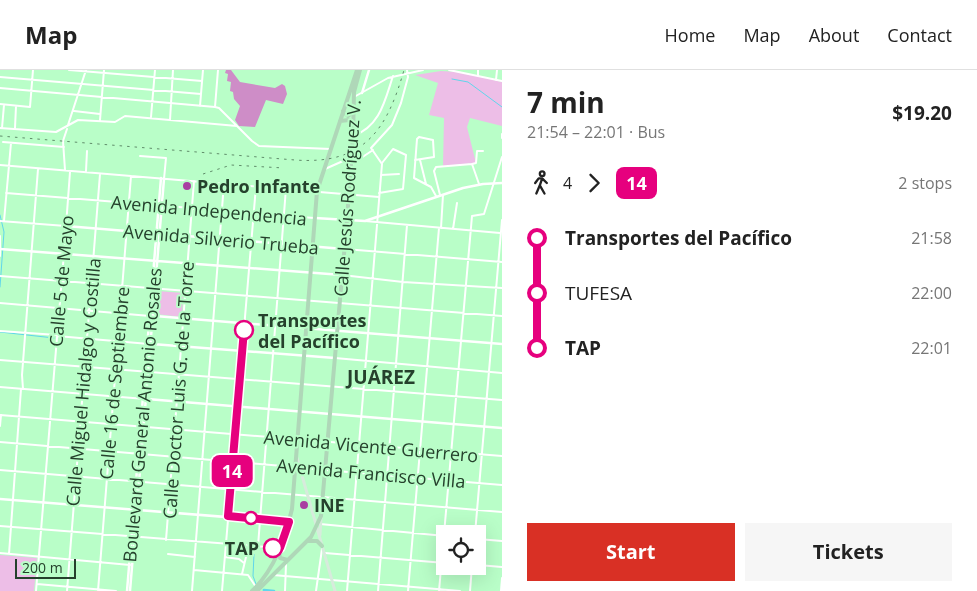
<!DOCTYPE html>
<meta charset="utf-8">
<style>
body{margin:0;font-family:"Open Sans",sans-serif;background:#f6f6f6;color:#222;height:100vh;display:flex;flex-direction:column;font-size:19px;white-space:nowrap}
*{box-sizing:border-box;margin:0}
p{font-size:16px;color:#767676}
.icon{flex:none;width:28px;height:28px;fill:none;stroke:currentColor;stroke-width:2;stroke-linecap:round;stroke-linejoin:round}
.map{position:relative;flex:1;overflow:hidden}
.side{display:flex;flex-direction:column;background:#fff;width:475px}
.side>*{flex:none}
.badge{padding:0 10px;border-radius:8px;font-size:18px;line-height:32px}
.buttons{position:absolute;left:436px;top:455px;display:grid;gap:10px}
.buttons a{display:grid;place-items:center;width:50px;height:50px;border-radius:0px;background:#fff;box-shadow:0 5px 20px #0002;font-size:25px}
.scale{position:absolute;left:15px;bottom:12px;width:61px;box-sizing:border-box;padding-left:5px;border:2px solid #25412c;border-top:0;font-size:14px;line-height:18px;white-space:nowrap;color:#25412c;-webkit-text-stroke:4px #b9fec8;paint-order:stroke}
.map>.badge{position:absolute;translate:-50% -50%;box-shadow:0 0 0 2px #fff}
.legs{display:flex;align-items:center;gap:8px;height:55px;padding:0 25px;font-size:16px}
.legs p{margin-inline-start:auto}
.head{display:flex;align-items:center;justify-content:space-between;height:85px;padding:0 25px}
h1{font-size:28px;font-weight:700;line-height:38px}
.primary-button{display:flex;gap:10px;margin-top:auto;padding:10px 25px}
.primary-button a{flex:1;height:58px;border-radius:0px;background:#d93025;color:#fff;font-size:20px;font-weight:700;line-height:58px;text-align:center}
.primary-button a+a{background:#f6f6f6;color:#222}
ul{padding:0 25px;list-style:none}
li{display:flex;align-items:center;gap:18px;height:55px;font-size:19px}
li i{display:grid;place-items:center;width:8px;height:100%;margin:0 6px;background:currentColor}
li i::after{content:'';width:12px;height:12px;margin:-6px;border:4px solid;border-radius:50%;background:#fff}
li p{margin-inline-start:auto}
li:first-child i{background:linear-gradient(#0000 50%,currentColor 0)}
li:last-child i{background:linear-gradient(currentColor 50%,#0000 0)}
header{display:flex;align-items:center;gap:30px;box-sizing:border-box;height:70px;padding:0 25px;background:#fff;border-bottom:1px solid #e0e0e0}
header strong{font-size:24px}
nav{display:flex;gap:28px;margin-inline-start:auto;font-size:18px}
main{display:flex;flex:1;min-height:0}
.map>svg:first-child{display:block}
.green{fill:#edbee7}
.forest{fill:#ce8dc7}
.lines{fill:none;stroke-linecap:round;stroke-linejoin:round}
.stream{stroke:#60d6eb;stroke-width:1}
.canal{stroke:#60d6eb;stroke-width:2.5}
.minor{stroke:#fff;stroke-width:2}
.tertiary{stroke:#fff;stroke-width:2.5}
.secondary{stroke:#d7ebdc;stroke-width:3}
.primary{stroke:#afd7b8;stroke-width:4}
.rail{stroke:#608c6a;stroke-width:1;stroke-dasharray:2.5 5;stroke-linecap:butt}
.line-1-casing{stroke:#fff;stroke-width:11}
.line-1{stroke:#e6007e;stroke-width:8}
.poi-dot{fill:#a93fa1;stroke:#b9fec8;stroke-width:2}
.stop-1-dot{fill:#fff;stroke:#e6007e;stroke-width:2.5}
.labels{text-anchor:middle;dominant-baseline:central;stroke-width:4;stroke-linejoin:round;paint-order:stroke}
.poi-label{font-size:18px;font-weight:bold;fill:#25412c;stroke:#b9fec8;text-anchor:start}
.street-label{font-size:18px;fill:#25412c;stroke:#b9fec8}
.stop-label{font-size:18px;font-weight:bold;fill:#25412c;stroke:#b9fec8;text-anchor:start}
.neighbourhood-label{font-size:19px;font-weight:bold;fill:#25412c;stroke:#b9fec8}
</style>
<header>
<strong>Map</strong>
<nav><a>Home</a><a>Map</a><a>About</a><a>Contact</a></nav>
</header>
<main>
<div class="map">
<svg width="502" height="521" viewBox="0 0 502 521">
<rect width="100%" height="100%" fill="#b9fec8"/>
<path class="green" d="M441,1L459,2L502,12V56L470,48L467,57L476,93L443,96L444,48L429,45L438,13L415,5Z
M158,221L183,223L182,247L156,244Z
M0,485L37,488L34,521H0Z"/>
<path class="forest" d="M226,0H231L240,12L275,18L282,14L285,16L287,24L283,34L266,30L255,57L239,56L235,50L240,36L234,29L233,22L230,21L231,12L227,11L228,4L225,3Z"/>
<g class="lines">
<path class="stream" d="M452,9L468,12L502,37
M0,145L4,162L0,217
M0,262L54,268
M248,479L254,484L253,506L256,514
M263,520H264"/>
<path class="canal" d="M264,520L274,521"/>
<path class="minor" d="M69,0L202,11
M449,0L502,11
M478,5V0
M0,7L201,24
M496,10L497,0
M0,18L215,37L219,38L252,71L259,76L331,79
M354,27L388,8L423,0
M0,34L30,37L33,0
M200,36L203,0
M215,37L218,0
M74,41L100,44
M151,47L155,0
M100,50L104,0
M170,50L173,0
M68,55L86,0
M0,58L56,62L78,50L115,52L125,46L237,56
M2,58L4,35
M15,58L16,36
M502,64V68
M353,66C380,57 385,30 393,6
M3,72L64,77
M140,86L166,88L164,109
M415,90L434,87L433,70L419,67L417,69L414,108L431,117L436,126
M420,90L426,114
M352,94L373,80
M472,94L476,93L477,81H483
M0,95L379,127
M325,99L352,87
M65,100L63,71L67,59
M86,101L87,81
M381,105L399,104
M6,123L314,148
M379,123L403,119L406,85L393,79L382,93
M440,125L434,101L436,97L472,94L479,114
M0,151L66,156L70,102
M4,151L11,73
M365,151L500,163
M441,158L443,125
M453,159L457,133
M0,166V186
M345,179L502,192
M342,205L403,212L502,218
M0,206L502,246
M0,233L150,246
M0,261L57,265
M57,266L149,274
M335,288L502,303
M0,290L502,330
M0,317L145,329
M23,319L22,305L38,99
M0,345L502,386
M0,356L1,345
M0,372L294,397
M301,398L502,415
M0,400L502,442
M320,454L445,466
M0,456L280,478
M475,464L502,150
M478,469L502,471
M166,470L194,111
M258,476L286,118
M0,483L130,495
M325,483L445,493
M9,484L21,319
M168,484L195,487
M225,487L239,489L244,493
M478,495L502,497
M194,500L248,505L256,517
M242,504L246,487V475
M273,505L460,521
M37,514L116,521
M36,521L64,183
M67,521L100,104
M98,521L131,106
M192,521L224,113
M222,521L256,116
M285,521L286,494
M316,521L322,479
M347,521L382,94L371,78L392,55L401,33L408,7L407,0
M378,521L407,155
M408,521L439,158
M439,521L472,146L484,144L502,87
M470,521L472,496
M501,521L502,508"/>
<path class="tertiary" d="M362,23L369,0
M315,148L365,151L463,118L483,114L502,113
M0,179L342,205
M64,183L66,156L344,179
M155,246L502,274
M152,274L335,288
M147,329L502,358
M0,429L289,452
M127,521L161,108
M130,521L164,109"/>
<path class="secondary" d="M297,388L335,521
M320,465L321,448"/>
<path class="primary" d="M343,41L348,46L354,41
M340,51L349,50L354,55
M308,471H317L322,476
M279,482L280,488L288,490
M252,521C275,499 285,469 292,439L317,121L357,0
M257,521L311,467L321,446L347,150L353,66L354,22L360,0"/>
<path class="rail" d="M0,66L295,90C364,95 387,60 404,0
M203,104L231,95L284,98"/>
</g>
<g class="lines">
<defs>
<path id="line-1" d="M244,260L228,446L289,452L280,478H273"/>
</defs>
<use href="#line-1" class="line-1-casing"/>
<use href="#line-1" class="line-1"/>
</g>
<g class="poi-dot">
<circle cx="187" cy="116" r="5"/>
<circle cx="304" cy="435" r="5"/>
</g>
<g class="stop-1-dot">
<circle cx="244" cy="260" r="9"/>
<circle cx="251" cy="448" r="6"/>
<circle cx="273" cy="478" r="9"/>
</g>
<g class="labels">
<g class="poi-label">
<text x="197" y="116">Pedro Infante</text>
<text x="314" y="435">INE</text>
</g>
<g class="street-label">
<text transform="translate(347 128) rotate(-86)">Calle Jesús Rodríguez V.</text>
<text transform="translate(209 140) rotate(5)">Avenida Independencia</text>
<text transform="translate(221 169) rotate(5)">Avenida Silverio Trueba</text>
<text transform="translate(61 211) rotate(-85)">Calle 5 de Mayo</text>
<text transform="translate(83 312) rotate(-85)">Calle Miguel Hidalgo y Costilla</text>
<text transform="translate(114 313) rotate(-85)">Calle 16 de Septiembre</text>
<text transform="translate(178 320) rotate(-86)">Calle Doctor Luis G. de la Torre</text>
<text transform="translate(142 345) rotate(-85)">Boulevard General Antonio Rosales</text>
<text transform="translate(371 376) rotate(5)">Avenida Vicente Guerrero</text>
<text transform="translate(371 403) rotate(5)">Avenida Francisco Villa</text>
</g>
<g class="stop-label">
<text x="258" y="250">Transportes<tspan x="258" dy="21">del Pacífico</tspan></text>
<text x="259" y="478" text-anchor="end">TAP</text>
</g>
<g class="neighbourhood-label">
<text x="381" y="307">JUÁREZ</text>
</g>
</g>
</svg>
<div class="buttons">
<a><svg class="icon" aria-label="locate" viewBox="0 0 24 24"><circle cx="12" cy="12" r="6"/><path d="M12 2v4M12 18v4M2 12h4M18 12h4"/></svg></a>
</div>
<div class="scale">200 m</div>
<b class="badge" style="left:232px;top:401px;background:#e6007e;color:#fff">14</b>
</div>
<section class="side">
<div class="head"><div><h1>7 min</h1><p>21:54 – 22:01 · Bus</p></div><b>$19.20</b></div>
<div class="legs"><svg class="icon" aria-label="walk" viewBox="0 0 24 24"><circle cx="13" cy="4" r="2"/><path d="M13 8l-2 6 4 7M11 14l-3 7M7 12l3-4h3l4 4"/></svg>4<svg class="icon" aria-label="forward" viewBox="0 0 24 24"><path d="M9 5l7 7-7 7"/></svg><b class="badge" style="background:#e6007e;color:#fff">14</b><p>2 stops</p></div>
<ul>
<li><i style="color:#e6007e"></i><b>Transportes del Pacífico</b><p>21:58</p></li>
<li><i style="color:#e6007e"></i><span>TUFESA</span><p>22:00</p></li>
<li><i style="color:#e6007e"></i><b>TAP</b><p>22:01</p></li>
</ul>
<div class="primary-button"><a>Start</a><a>Tickets</a></div>
</section>
</main>
